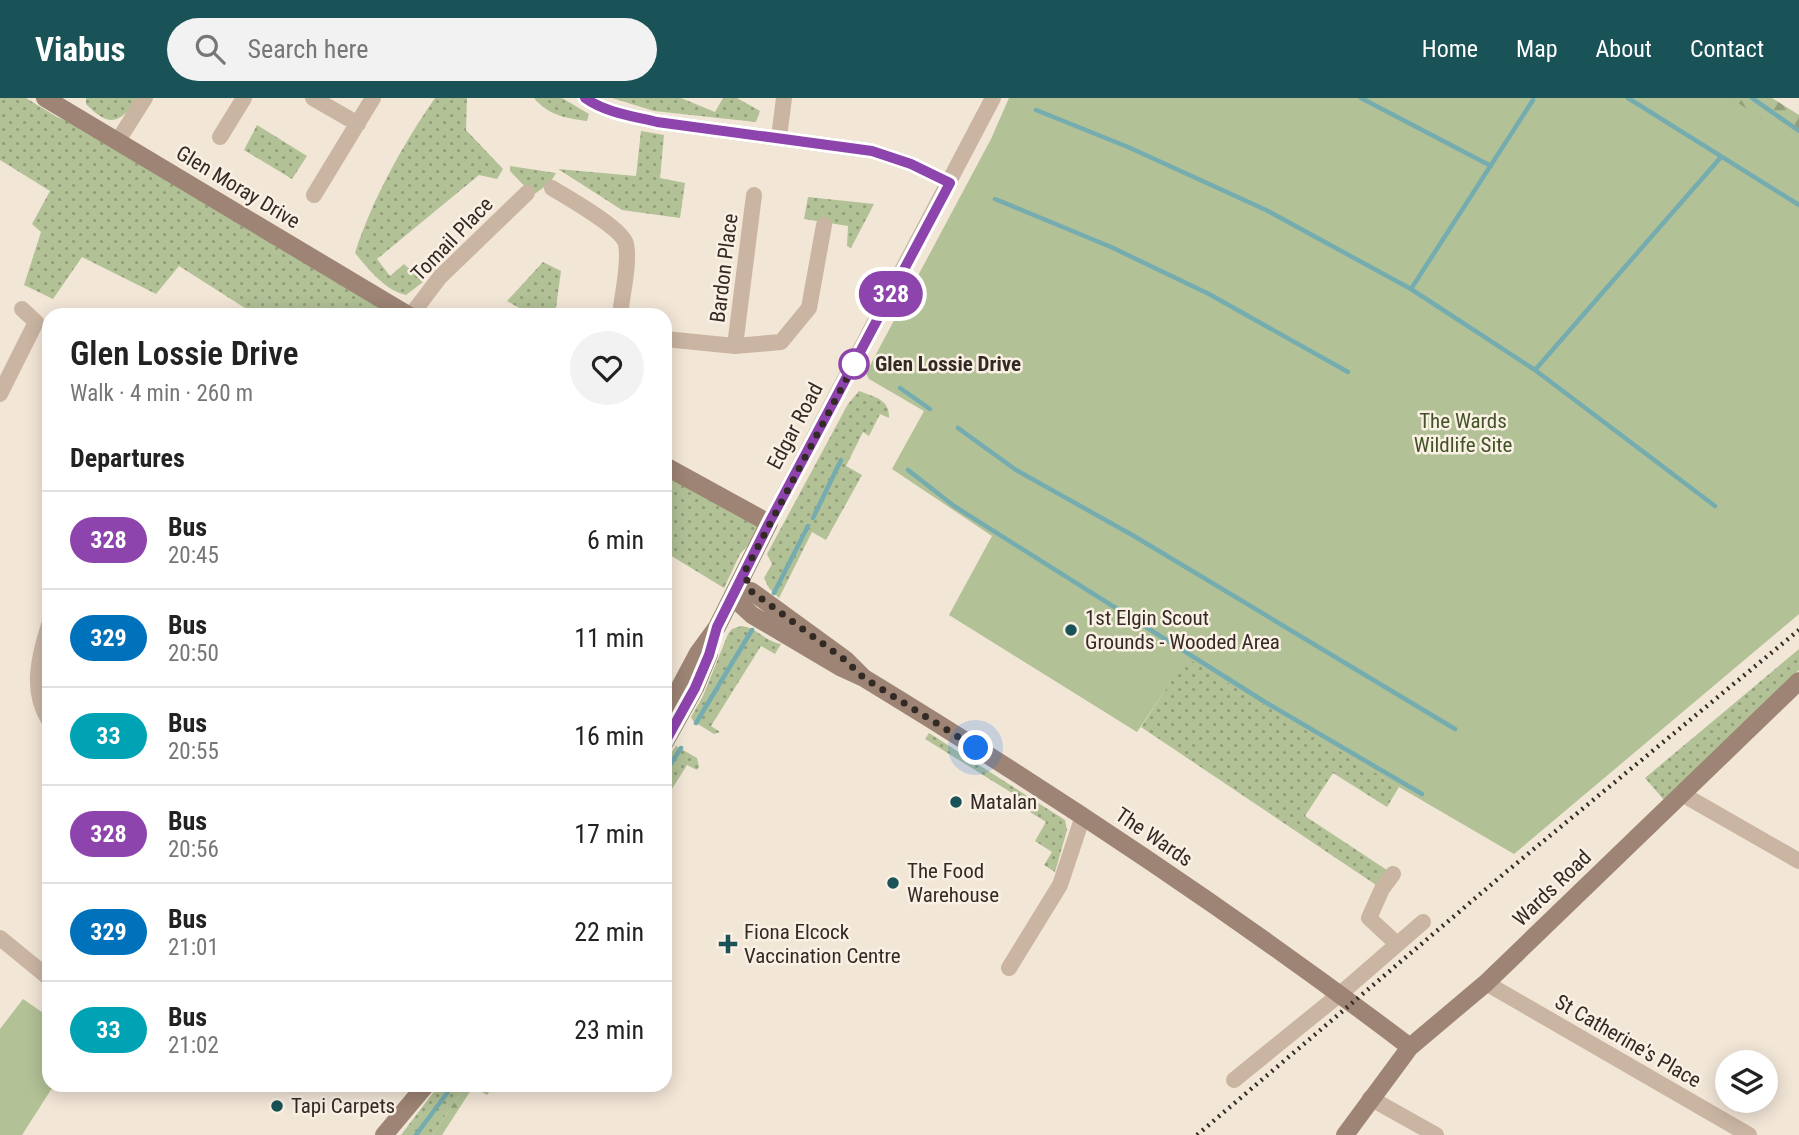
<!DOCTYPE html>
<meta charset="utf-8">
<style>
body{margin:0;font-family:"Roboto Condensed",sans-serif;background:#f2f2f2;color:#222;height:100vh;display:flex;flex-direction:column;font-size:26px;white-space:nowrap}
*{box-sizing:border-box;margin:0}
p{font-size:23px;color:#767676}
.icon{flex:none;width:38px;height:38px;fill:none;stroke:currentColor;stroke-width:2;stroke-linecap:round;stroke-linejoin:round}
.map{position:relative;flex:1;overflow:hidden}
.side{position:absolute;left:42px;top:210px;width:630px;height:784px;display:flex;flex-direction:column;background:#fff;border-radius:21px;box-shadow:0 4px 18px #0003}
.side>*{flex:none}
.badge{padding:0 14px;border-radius:23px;font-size:24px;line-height:46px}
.controls{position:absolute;left:1715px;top:952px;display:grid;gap:14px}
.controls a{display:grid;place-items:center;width:63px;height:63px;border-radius:50%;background:#fff;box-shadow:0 4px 18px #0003;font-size:35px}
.you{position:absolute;width:35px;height:35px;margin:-18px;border:5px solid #fff;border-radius:50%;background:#1a73e8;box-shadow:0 0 0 10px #1a73e833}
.map>.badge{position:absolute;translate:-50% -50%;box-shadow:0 0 0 4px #fff}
h2{padding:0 28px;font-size:26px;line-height:63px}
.round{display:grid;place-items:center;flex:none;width:74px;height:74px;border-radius:37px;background:#f2f2f2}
.overview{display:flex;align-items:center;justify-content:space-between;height:119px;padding:0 28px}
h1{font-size:33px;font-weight:600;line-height:52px}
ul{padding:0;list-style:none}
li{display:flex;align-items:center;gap:21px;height:98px;padding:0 28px;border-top:2px solid #e0e0e0}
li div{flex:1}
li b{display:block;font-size:26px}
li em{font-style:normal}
li .badge{min-width:77px;font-weight:700;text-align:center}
header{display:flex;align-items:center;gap:42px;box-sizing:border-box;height:98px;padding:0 35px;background:#195257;color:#fff}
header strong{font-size:33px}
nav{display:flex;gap:38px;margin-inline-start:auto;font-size:24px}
.search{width:490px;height:63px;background:#f2f2f2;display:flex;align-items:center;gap:18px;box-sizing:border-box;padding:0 24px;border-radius:38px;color:#767676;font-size:26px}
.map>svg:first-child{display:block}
.grass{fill:url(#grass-dots)}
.forest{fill:url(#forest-firs)}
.green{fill:#b2c196}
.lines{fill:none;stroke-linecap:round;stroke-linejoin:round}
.stream{stroke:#75acb0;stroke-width:4.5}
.street{stroke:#cab5a2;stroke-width:16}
.secondary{stroke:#9d8474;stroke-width:18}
.rail{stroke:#342a25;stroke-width:4.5;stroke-dasharray:2 5;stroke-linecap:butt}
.line-casing{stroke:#fff;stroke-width:16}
.line{stroke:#8e44ad;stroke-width:10}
.walk{stroke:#342a25;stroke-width:7;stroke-dasharray:0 12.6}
.stop-dot{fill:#fff;stroke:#8e44ad;stroke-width:3.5}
.poi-dot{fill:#195257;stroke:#faf0e3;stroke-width:2.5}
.labels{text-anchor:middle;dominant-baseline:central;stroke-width:5;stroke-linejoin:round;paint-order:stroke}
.street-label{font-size:21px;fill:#342a25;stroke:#faf0e3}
.stop-label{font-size:21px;font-weight:bold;fill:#342a25;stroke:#faf0e3;text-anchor:start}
.park-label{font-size:21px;fill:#425328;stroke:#faf0e3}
.poi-label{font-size:21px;fill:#342a25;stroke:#faf0e3;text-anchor:start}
</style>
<header>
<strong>Viabus</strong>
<div class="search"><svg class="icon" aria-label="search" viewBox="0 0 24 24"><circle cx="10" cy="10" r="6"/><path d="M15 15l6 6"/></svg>Search here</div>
<nav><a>Home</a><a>Map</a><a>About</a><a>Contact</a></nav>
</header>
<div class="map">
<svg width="1799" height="1037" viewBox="0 0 1799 1037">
<defs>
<pattern id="grass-dots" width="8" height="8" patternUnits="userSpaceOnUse" patternTransform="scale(1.75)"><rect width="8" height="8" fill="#b2c196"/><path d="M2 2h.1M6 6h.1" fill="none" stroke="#929d7a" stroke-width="1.8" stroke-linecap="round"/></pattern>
<pattern id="forest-firs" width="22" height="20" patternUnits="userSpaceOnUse" patternTransform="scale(1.75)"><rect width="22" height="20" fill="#b2c196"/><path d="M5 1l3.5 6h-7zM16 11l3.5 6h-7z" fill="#929d7a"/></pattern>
</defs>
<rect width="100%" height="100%" fill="#f2e6d7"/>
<path class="grass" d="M0,0H26L57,19L117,44L408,217H256L179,168L156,196L82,159L53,201L24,187L41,134L32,126L50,93L0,62Z
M86,0H137C121,26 109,30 86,6Z
M435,0H467L466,32L503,71L497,81L479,77L377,161L390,178L404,166L423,184L406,197C386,193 368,171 355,155C372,102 403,46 435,0Z
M534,0H562L589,16L587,23C565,20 548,17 534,0Z
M612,0H681L715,14L723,0H737L760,13L756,24L654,13Z
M257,27L307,58L292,81L244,52Z
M641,33L664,37L660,80L685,85L680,120L622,112L558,71L636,78Z
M510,68L556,75L550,85L533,97L510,73Z
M808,99L874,106L851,150L847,148L848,128L804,121Z
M543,164L561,173L555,217H531L507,203Z
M859,293C874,299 890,301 889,320L880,316L869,338L863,334L846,368L862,377L826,442L812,434L779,500L769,490L764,480L772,466L767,456L848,306Z
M665,368L769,425L740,456L724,490L665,454Z
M741,528C756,529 766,544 781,546L775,556L761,548L711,628L720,634L714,636L693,623L691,619L703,598L728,536L732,531Z
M1799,551V572L1664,702L1645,680Z
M1187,559L1399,689L1387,709L1333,675L1305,718L1393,776L1382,791L1141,629Z
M929,635L1065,722L1067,732L1055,774L1044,767L1052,754L1035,743L1046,724L1030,714L1033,708L925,641Z
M676,648L697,660L699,669L697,672L687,667L665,702V664Z
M439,987H466L432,1037H401Z"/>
<path class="forest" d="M1728,0H1772L1799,17V153Z
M466,987H494L487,997L473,989L442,1037H432Z"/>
<path class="green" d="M1009,0H1731L1799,47V516L1514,756L1399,689L1187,560L1137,634L949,517L992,438L892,371L924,313L869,281L866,275L991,41Z
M23,901L49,919V987H54L22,1037H0V931Z"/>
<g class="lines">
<path class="stream" d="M1361,0L1491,68
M1628,0L1799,107
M1752,0L1799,33
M1036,12L1128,49L1266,112L1411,191L1535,272L1715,408
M995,101L1111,149L1209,196L1348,274
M1411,191L1533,2
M1535,272L1721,59
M900,290L930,311
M958,330L1016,372L1134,438L1455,631
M908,372L954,408L1265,604L1422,696
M813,420L841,362
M774,495L808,428
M696,625L752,532
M665,675L681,650
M416,1037L453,987"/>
<path class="street" d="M313,0L358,26
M585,0C606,15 632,18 657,24L872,53L911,66L950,85
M220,39L244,0
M779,39L784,0
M117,44L145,0
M552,90C568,100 622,130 626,146C630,165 622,197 620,217
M314,97L373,0
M411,217L440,179L527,95
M665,241L735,248L781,244L809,210L824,127
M735,248L754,97
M0,296L36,224L22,211
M769,425L993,0
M49,527C39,558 30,593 49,622
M1682,696L1799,763
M1393,776L1382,791L1369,820L1397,846
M0,840L49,880
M1009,870L1060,787L1083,718
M1486,885L1749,1037
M1234,982L1340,896L1423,824
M1370,1000L1436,1037"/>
<path class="secondary" d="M45,0L408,217
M665,368L769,425L717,529L698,555L665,617
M864,580L846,562L751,493L735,494L738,504L752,517L840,569L864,580C1051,694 1235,816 1410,949
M665,644L695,590L709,556
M384,1037L426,987
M1345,1037L1410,949L1486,885L1799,583"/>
<path class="rail" d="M1197,1037L1506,774L1799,532"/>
</g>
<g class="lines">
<defs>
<path id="line" d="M585,0C606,15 633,18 657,24L872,53L911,66L950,85L769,425L717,529L709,557L695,590L665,644"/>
</defs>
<use href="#line" class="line-casing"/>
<use href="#line" class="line"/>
<path class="walk" d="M854,266L859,257L744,475L751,493L845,562L864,580L976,650"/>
</g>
<circle class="stop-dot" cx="854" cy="266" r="14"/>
<g class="poi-dot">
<circle cx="1071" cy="532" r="7"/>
<circle cx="956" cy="704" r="7"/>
<circle cx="893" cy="785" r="7"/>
<path d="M724.5 835.5h7v7h7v7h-7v7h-7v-7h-7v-7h7z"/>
<circle cx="277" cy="1008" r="7"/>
</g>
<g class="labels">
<g class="street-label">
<text transform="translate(238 89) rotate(31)">Glen Moray Drive</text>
<text transform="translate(452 141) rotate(-46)">Tomail Place</text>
<text transform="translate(724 170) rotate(-83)">Bardon Place</text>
<text transform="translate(795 328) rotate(-62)">Edgar Road</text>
<text transform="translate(1154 739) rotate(34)">The Wards</text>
<text transform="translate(1552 790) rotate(-44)">Wards Road</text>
<text transform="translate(1628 943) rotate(30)">St Catherine's Place</text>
</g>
<g class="stop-label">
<text x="875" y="266">Glen Lossie Drive</text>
</g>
<g class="park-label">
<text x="1463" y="323">The Wards<tspan x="1463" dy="24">Wildlife Site</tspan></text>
</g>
<g class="poi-label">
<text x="1085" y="520">1st Elgin Scout<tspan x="1085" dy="24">Grounds - Wooded Area</tspan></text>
<text x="970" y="704">Matalan</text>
<text x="907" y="773">The Food<tspan x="907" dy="24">Warehouse</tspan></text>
<text x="744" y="834">Fiona Elcock<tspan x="744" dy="24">Vaccination Centre</tspan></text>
<text x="291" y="1008">Tapi Carpets</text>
</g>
</g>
</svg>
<div class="controls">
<a><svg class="icon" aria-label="layers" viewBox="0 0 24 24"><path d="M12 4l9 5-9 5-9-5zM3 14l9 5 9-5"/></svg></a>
</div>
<div class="you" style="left:976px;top:650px"></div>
<b class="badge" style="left:891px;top:196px;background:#8e44ad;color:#fff">328</b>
<section class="side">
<div class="overview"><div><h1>Glen Lossie Drive</h1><p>Walk · 4 min · 260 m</p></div><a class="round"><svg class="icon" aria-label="heart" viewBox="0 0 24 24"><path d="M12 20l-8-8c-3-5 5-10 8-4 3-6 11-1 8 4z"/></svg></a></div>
<h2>Departures</h2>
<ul>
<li><span class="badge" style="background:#8e44ad;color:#fff">328</span><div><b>Bus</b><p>20:45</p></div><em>6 min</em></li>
<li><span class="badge" style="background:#0072bc;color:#fff">329</span><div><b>Bus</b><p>20:50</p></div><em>11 min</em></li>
<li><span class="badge" style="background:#00a3b4;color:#fff">33</span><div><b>Bus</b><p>20:55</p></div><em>16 min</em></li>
<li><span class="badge" style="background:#8e44ad;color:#fff">328</span><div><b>Bus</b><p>20:56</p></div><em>17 min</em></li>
<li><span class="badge" style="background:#0072bc;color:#fff">329</span><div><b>Bus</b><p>21:01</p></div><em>22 min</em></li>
<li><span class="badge" style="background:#00a3b4;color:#fff">33</span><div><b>Bus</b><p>21:02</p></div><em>23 min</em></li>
</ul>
</section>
</div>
